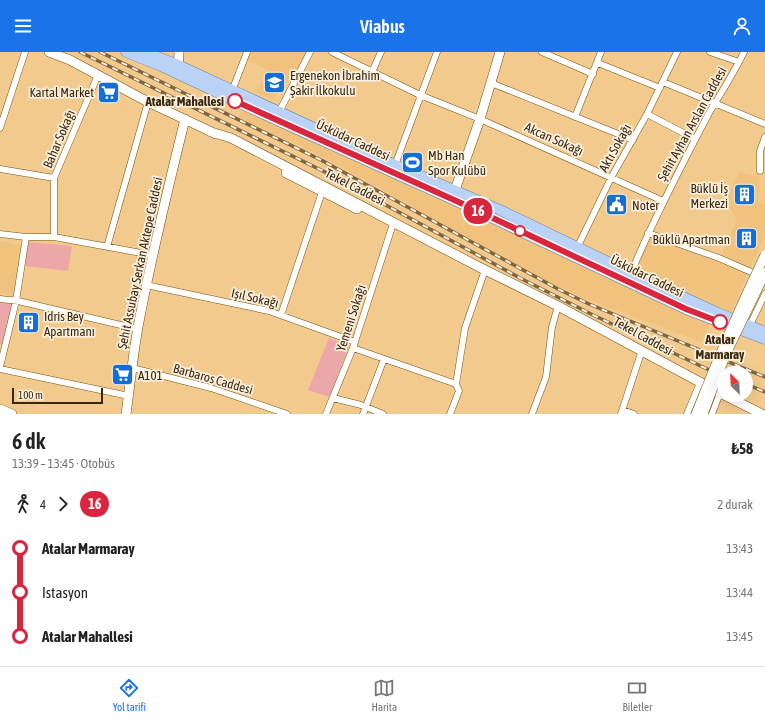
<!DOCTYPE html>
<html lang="tr">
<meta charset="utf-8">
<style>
body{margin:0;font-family:"Asap Condensed",sans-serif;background:#f2f2f2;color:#222;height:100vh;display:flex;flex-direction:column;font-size:15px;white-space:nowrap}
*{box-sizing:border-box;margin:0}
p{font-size:13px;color:#767676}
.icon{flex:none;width:22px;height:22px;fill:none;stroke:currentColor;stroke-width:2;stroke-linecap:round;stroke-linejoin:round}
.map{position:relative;height:362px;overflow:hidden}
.sheet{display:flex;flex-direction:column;background:#fff;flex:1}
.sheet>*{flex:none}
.badge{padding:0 8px;border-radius:13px;font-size:14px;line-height:26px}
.needle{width:26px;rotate:336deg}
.controls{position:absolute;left:717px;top:314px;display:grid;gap:8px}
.controls a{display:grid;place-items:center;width:36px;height:36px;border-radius:50%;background:#fff;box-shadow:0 4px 16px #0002;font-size:20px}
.scale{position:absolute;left:12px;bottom:10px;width:91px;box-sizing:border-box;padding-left:4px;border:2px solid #37270e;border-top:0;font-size:11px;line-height:14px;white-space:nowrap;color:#37270e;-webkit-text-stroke:3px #fdf0de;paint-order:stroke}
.map>.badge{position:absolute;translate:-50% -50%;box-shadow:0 0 0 2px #fff}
.legs{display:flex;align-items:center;gap:6px;height:44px;padding:0 12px;font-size:13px}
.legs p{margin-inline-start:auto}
.headline{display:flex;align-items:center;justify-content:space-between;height:68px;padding:0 12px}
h1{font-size:22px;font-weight:600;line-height:30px}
ul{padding:0 12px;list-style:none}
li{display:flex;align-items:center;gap:14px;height:44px;font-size:15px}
li i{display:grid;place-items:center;width:6px;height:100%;margin:0 5px;background:currentColor}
li i::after{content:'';width:10px;height:10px;margin:-5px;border:3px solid;border-radius:50%;background:#fff}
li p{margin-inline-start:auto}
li:first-child i{background:linear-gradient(#0000 50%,currentColor 0)}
li:last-child i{background:linear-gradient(currentColor 50%,#0000 0)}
header{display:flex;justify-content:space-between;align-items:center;height:52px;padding:0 12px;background:#1a73e8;color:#fff;font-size:18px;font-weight:600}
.dock{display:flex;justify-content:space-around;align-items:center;height:56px;border-top:1px solid #e0e0e0;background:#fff;font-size:11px;color:#767676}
.dock a{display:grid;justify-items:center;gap:2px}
.dock .active{color:#1a73e8}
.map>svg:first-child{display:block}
.built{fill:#f0c27e}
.green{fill:#eca7a9}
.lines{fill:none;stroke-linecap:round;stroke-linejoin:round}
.street-casing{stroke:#765211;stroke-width:7}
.secondary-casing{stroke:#765211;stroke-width:10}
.primary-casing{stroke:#6d83a0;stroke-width:11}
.street{stroke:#fff;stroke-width:6}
.secondary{stroke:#fff;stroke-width:9}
.primary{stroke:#b9d2f5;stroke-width:10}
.rail-casing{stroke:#7f663f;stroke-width:3.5}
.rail{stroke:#fdf0de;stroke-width:2;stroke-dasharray:6;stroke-linecap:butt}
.secondary-bridge-casing{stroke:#765211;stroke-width:10;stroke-linecap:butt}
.secondary-bridge{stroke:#fff;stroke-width:9}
.line-1-casing{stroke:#fff;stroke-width:9}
.line-1{stroke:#d7263d;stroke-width:6}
.stop-1-dot{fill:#fff;stroke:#d7263d;stroke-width:2}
.labels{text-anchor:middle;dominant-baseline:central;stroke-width:3.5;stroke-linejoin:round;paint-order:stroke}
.poi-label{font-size:13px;fill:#37270e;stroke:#fdf0de;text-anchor:start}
.stop-label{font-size:13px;font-weight:bold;fill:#37270e;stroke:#fdf0de;text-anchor:end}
.street-label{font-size:13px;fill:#37270e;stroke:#fdf0de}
</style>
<header><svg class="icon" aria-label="menu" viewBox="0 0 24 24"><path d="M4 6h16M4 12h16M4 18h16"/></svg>Viabus<svg class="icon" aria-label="person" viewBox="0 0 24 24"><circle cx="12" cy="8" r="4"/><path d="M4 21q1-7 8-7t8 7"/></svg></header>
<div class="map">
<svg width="765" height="362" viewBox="0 0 765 362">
<rect width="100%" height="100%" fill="#f3ca8d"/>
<path class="built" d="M251,0H306L302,11L273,48L255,40L269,19L247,8Z
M244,55L710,270L701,290L578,244L507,209L488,197L444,174L391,142L322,105L239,65Z
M740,120L760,125L758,149L765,153V182L731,260L634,218L649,184L719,209L737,167L725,150Z
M0,189L24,194L13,243L0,241Z"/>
<path class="green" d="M28,190L72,194L68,219L25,214Z
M0,250L13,251L2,293L0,292Z
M329,286L349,294L330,345L308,338Z"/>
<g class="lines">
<defs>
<path id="street" d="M332,0L420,43L480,67L663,149
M542,0L593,22
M710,0L739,10
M598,11L660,36
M372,20L381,0
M663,30L765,72
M491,31L633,88
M232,39L247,0
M278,62L310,0
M647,62L695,87
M575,65L601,0
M0,76L25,0
M395,113L437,0
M0,117L54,126
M760,119V99L765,85
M648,181L719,206L758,223
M0,182L26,185H54L152,203
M54,185V126L98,23
M107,195L148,50
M577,196L612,124L647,62L677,0
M631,221C654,166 681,114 709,61C721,41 734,21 744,0
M146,233L269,259L355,290
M0,247L18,249L138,277
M281,263L322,140
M748,277L765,242
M353,296L456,332
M0,315L16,249L26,185
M132,316L211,336L287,362
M0,317L129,344
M333,346L361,353L383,362
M622,358L634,362
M326,362L353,296L392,175
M363,362L384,307
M450,362L459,339L456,332L465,276L485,218
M532,362L546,325L552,275L558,254
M621,362L642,298
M687,362L700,331
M712,362L720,341"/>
<path id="secondary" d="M49,0L70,8L148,50L216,82
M178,19L179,0
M211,80L231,86L485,218L558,254L724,343
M286,121L357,157
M455,138L480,67L500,0
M724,343L762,362
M0,357L12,362
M126,362C130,333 133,303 138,275C151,205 168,136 185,67"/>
<path id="primary" d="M126,0L161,14L268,64L452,147L686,257L765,287
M145,0L178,13L377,105L500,158L631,221L718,261L765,280"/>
</defs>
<use href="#street" class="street-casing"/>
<use href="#secondary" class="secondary-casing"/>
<use href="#primary" class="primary-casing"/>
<use href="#street" class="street"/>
<use href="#secondary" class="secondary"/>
<use href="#primary" class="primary"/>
<defs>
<path id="rail" d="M80,0L325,120L520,226L593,263L724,325
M100,0L323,109L558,237L589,252L765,325
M746,332L765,340"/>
</defs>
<use href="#rail" class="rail-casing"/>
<use href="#rail" class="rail"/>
<defs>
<path id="secondary-bridge" d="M696,362C717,308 740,255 765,203
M703,362L726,302L765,221"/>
</defs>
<use href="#secondary-bridge" class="secondary-bridge-casing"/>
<use href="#secondary-bridge" class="secondary-bridge"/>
</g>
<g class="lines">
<defs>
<path id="line-1" d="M235,49L463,152L686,257L720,270"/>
</defs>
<use href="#line-1" class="line-1-casing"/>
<use href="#line-1" class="line-1"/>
</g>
<defs>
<symbol id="school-square" viewBox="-11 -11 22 22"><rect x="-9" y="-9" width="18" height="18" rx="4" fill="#136ed7" stroke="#fdf0de"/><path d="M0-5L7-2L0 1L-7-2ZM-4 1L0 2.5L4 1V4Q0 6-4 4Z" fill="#fff"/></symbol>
<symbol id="supermarket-square" viewBox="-11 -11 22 22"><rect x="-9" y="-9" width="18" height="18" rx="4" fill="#136ed7" stroke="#fdf0de"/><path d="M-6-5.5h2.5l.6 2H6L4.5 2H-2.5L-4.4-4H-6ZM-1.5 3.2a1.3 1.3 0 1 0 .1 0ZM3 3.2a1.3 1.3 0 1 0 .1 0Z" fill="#fff"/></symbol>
<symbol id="stadium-square" viewBox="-11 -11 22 22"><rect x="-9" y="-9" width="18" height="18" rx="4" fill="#136ed7" stroke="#fdf0de"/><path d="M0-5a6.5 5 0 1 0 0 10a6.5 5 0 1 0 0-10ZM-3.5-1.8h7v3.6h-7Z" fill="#fff"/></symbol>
<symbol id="building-square" viewBox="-11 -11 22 22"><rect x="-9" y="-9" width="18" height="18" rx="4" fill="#136ed7" stroke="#fdf0de"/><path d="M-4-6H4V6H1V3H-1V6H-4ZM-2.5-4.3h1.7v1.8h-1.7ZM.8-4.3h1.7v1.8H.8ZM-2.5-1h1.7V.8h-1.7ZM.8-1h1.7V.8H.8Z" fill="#fff"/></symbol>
<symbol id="civic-square" viewBox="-11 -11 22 22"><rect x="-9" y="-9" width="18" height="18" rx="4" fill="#136ed7" stroke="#fdf0de"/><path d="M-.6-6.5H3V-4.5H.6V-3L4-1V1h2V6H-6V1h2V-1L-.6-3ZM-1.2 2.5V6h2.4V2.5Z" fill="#fff"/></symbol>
</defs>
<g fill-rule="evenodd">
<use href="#school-square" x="262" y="18" width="25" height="25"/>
<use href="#supermarket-square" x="96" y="28" width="25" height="25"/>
<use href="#stadium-square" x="400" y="98" width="25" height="25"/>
<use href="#building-square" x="732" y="130" width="25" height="25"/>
<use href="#civic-square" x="604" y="140" width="25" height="25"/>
<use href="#building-square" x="734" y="174" width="25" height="25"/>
<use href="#building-square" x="16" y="258" width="25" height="25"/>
<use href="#supermarket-square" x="110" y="310" width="25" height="25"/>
</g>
<g class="stop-1-dot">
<circle cx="235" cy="49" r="7"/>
<circle cx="520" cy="179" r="5"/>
<circle cx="720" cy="270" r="7"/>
</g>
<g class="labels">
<g class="poi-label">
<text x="290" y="23">Ergenekon İbrahim<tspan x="290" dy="15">Şakir İlkokulu</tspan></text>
<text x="94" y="40" text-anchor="end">Kartal Market</text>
<text x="428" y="103">Mb Han<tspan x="428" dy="15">Spor Kulübü</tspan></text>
<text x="728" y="136" text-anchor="end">Büklü İş<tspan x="728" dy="15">Merkezi</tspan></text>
<text x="632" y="153">Noter</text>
<text x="730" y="187" text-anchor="end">Büklü Apartman</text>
<text x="44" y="264">Idris Bey<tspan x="44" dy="15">Apartmanı</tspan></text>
<text x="138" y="323">A101</text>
</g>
<g class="stop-label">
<text x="224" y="49">Atalar Mahallesi</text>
<text x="720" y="287" text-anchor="middle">Atalar<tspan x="720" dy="15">Marmaray</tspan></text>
</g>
<g class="street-label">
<text transform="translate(692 72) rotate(-61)">Şehit Ayhan Arslan Caddesi</text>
<text transform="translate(59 87) rotate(-67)">Bahar Sokağı</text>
<text transform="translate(554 87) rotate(24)">Akcan Sokağı</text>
<text transform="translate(353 88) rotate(25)">Üsküdar Caddesi</text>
<text transform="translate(615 96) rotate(-61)">Aktı Sokağı</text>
<text transform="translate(355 135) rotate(27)">Tekel Caddesi</text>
<text transform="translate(140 211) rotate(-78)">Şehit Assubay Serkan Aktepe Caddesi</text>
<text transform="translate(647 224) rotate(26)">Üsküdar Caddesi</text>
<text transform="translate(255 246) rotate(13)">Işıl Sokağı</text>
<text transform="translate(351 266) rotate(-72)">Yemeni Sokağı</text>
<text transform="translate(643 284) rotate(29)">Tekel Caddesi</text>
<text transform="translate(213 327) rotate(16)">Barbaros Caddesi</text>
</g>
</g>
</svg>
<div class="controls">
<a><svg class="needle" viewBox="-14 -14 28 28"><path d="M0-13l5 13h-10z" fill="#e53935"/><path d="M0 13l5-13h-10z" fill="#767676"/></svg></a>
</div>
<div class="scale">100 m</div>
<b class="badge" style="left:478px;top:159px;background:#d7263d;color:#fff">16</b>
</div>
<section class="sheet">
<div class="headline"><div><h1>6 dk</h1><p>13:39 – 13:45 · Otobüs</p></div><b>₺58</b></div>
<div class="legs"><svg class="icon" aria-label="walk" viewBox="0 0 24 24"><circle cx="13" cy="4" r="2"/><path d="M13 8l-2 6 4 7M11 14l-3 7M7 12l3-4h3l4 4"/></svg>4<svg class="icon" aria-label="forward" viewBox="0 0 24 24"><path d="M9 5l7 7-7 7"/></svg><b class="badge" style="background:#d7263d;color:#fff">16</b><p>2 durak</p></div>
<ul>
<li><i style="color:#d7263d"></i><b>Atalar Marmaray</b><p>13:43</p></li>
<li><i style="color:#d7263d"></i><span>Istasyon</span><p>13:44</p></li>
<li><i style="color:#d7263d"></i><b>Atalar Mahallesi</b><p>13:45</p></li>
</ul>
</section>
<nav class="dock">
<a class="active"><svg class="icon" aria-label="directions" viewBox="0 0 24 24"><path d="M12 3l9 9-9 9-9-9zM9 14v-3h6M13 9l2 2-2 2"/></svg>Yol tarifi</a>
<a><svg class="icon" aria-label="map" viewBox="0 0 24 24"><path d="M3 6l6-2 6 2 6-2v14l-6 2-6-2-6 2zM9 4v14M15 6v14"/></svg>Harita</a>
<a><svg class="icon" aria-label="tickets" viewBox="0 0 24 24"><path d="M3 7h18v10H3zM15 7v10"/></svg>Biletler</a>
</nav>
